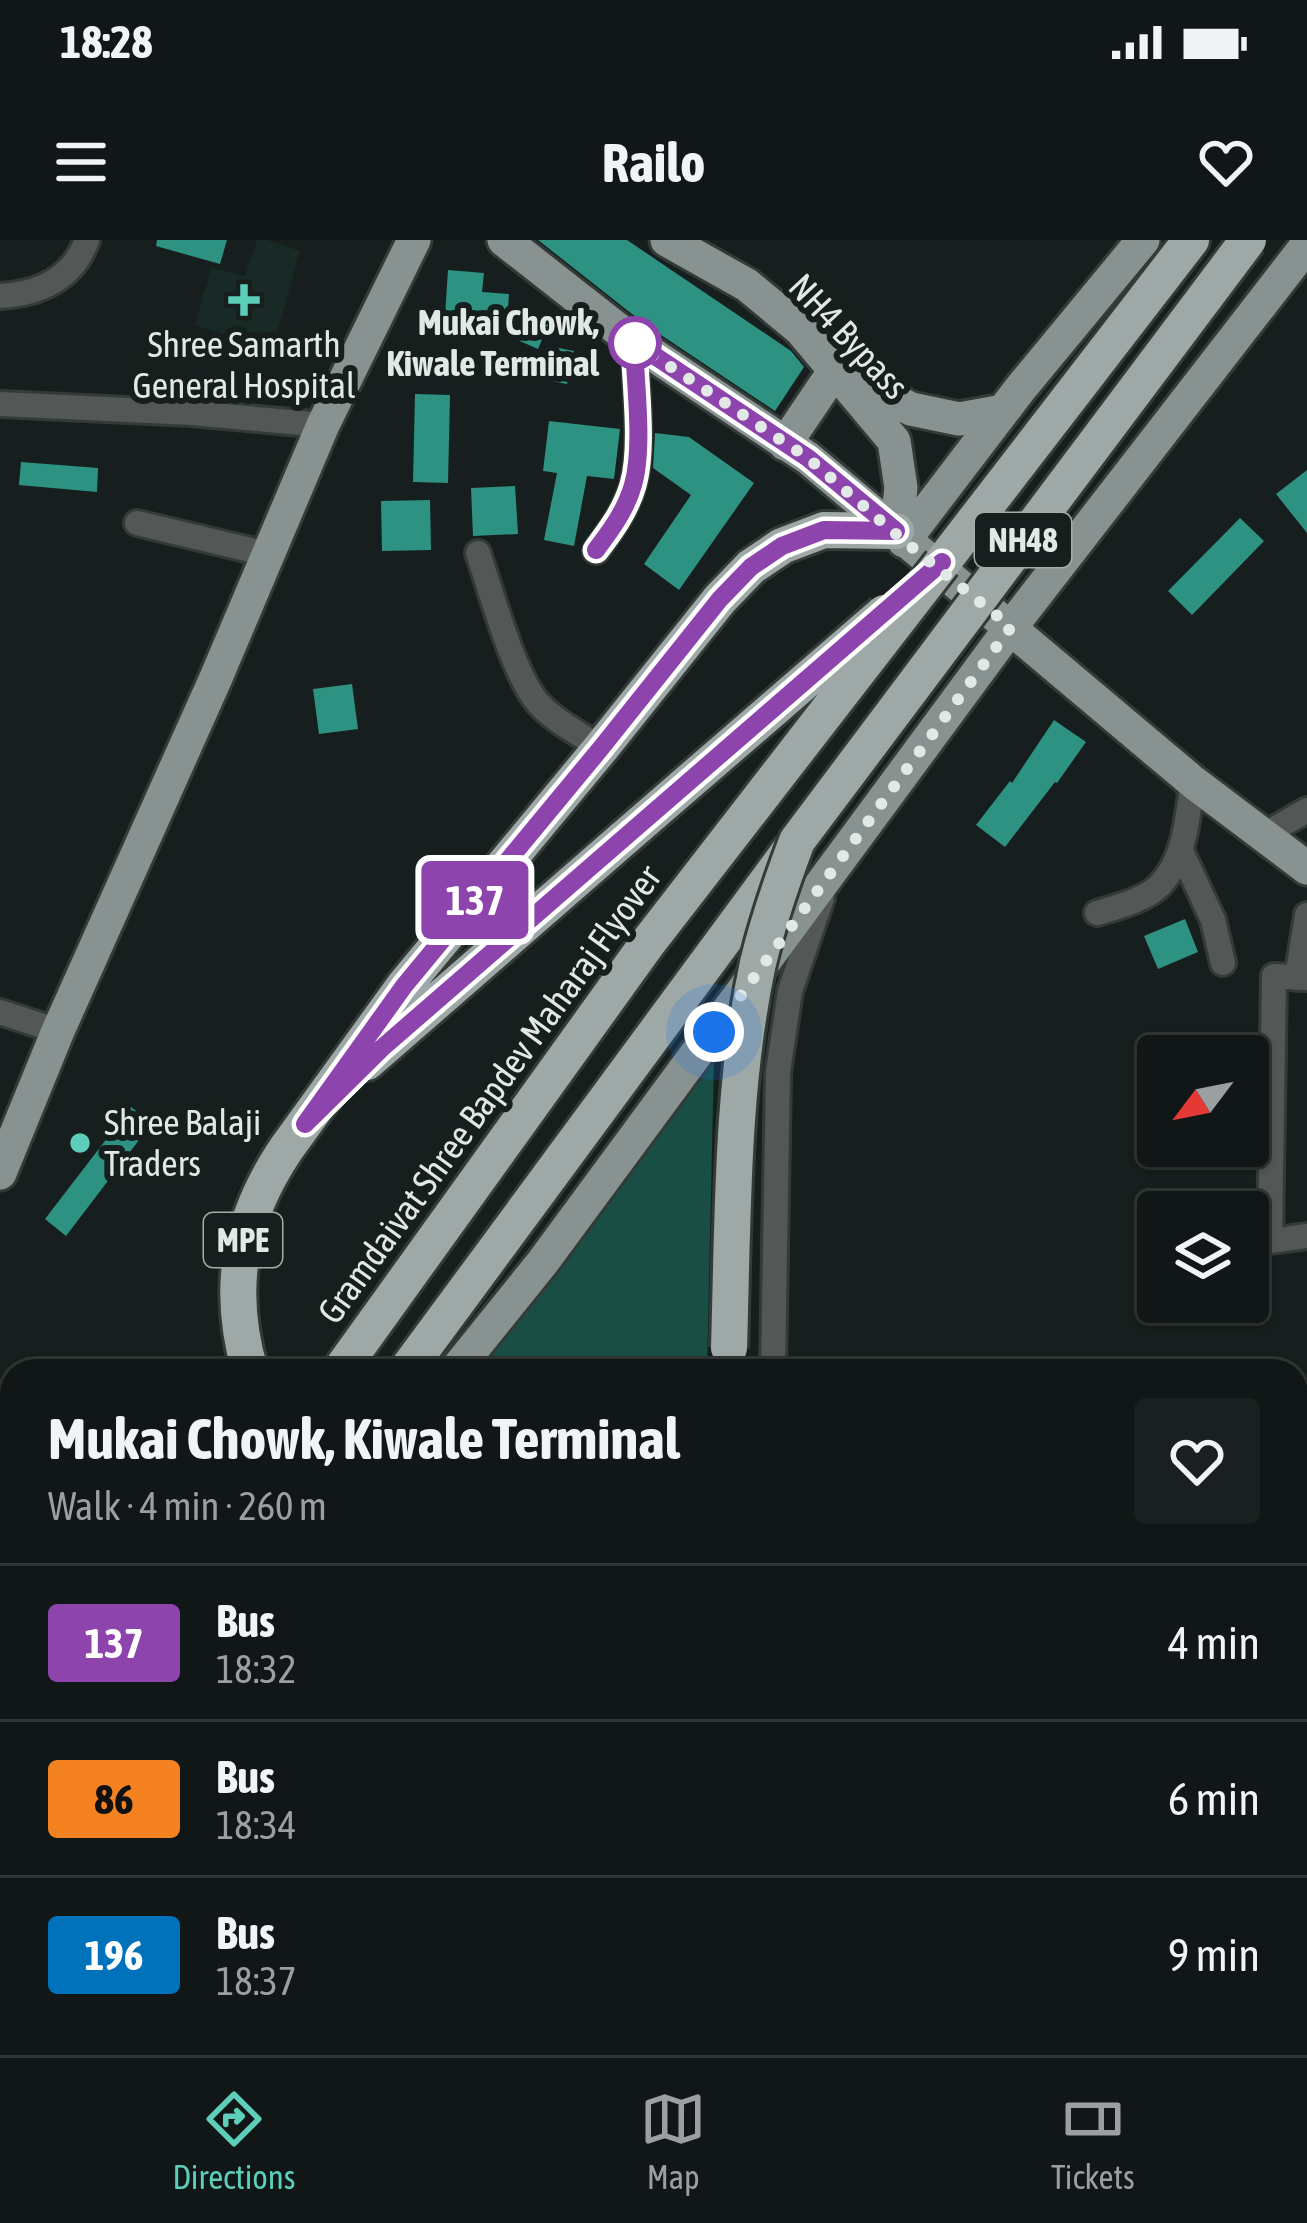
<!DOCTYPE html>
<meta charset="utf-8">
<style>
body{margin:0;font-family:"Asap Condensed",sans-serif;background:#19201f;color:#f1f3f6;height:100vh;display:flex;flex-direction:column;font-size:45px;white-space:nowrap}
*{box-sizing:border-box;margin:0}
p{font-size:39px;color:#9c9fa1}
.icon{flex:none;width:66px;height:66px;fill:none;stroke:currentColor;stroke-width:2;stroke-linecap:round;stroke-linejoin:round}
.map{position:relative;flex:1;overflow:hidden}
.side{position:absolute;left:0px;top:1119px;width:1308px;height:696px;display:flex;flex-direction:column;background:#101716;border-radius:36px 36px 0 0;box-shadow:0 3px 9px #0004,0 0 0 3px #303635}
.side>*{flex:none}
.badge{padding:0 24px;border-radius:9px;font-size:42px;line-height:78px}
.needle{width:78px;rotate:238deg}
.fabs{position:absolute;left:1137px;top:795px;display:grid;gap:24px}
.fabs a{display:grid;place-items:center;width:132px;height:132px;border-radius:12px;background:#101716;box-shadow:0 3px 9px #0004,0 0 0 3px #303635;font-size:60px}
.you{position:absolute;width:60px;height:60px;margin:-30px;border:9px solid #fff;border-radius:50%;background:#1a73e8;box-shadow:0 0 0 18px #1a73e833}
.map>.badge{position:absolute;translate:-50% -50%;box-shadow:0 0 0 6px #fff}
.round{display:grid;place-items:center;flex:none;width:126px;height:126px;border-radius:12px;background:#19201f}
.head{display:flex;align-items:center;justify-content:space-between;height:204px;padding:0 48px}
h1{font-size:57px;font-weight:700;line-height:90px}
ul{padding:0;list-style:none}
li{display:flex;align-items:center;gap:36px;height:156px;padding:0 48px;border-top:3px solid #303635}
li div{flex:1}
li b{display:block;font-size:45px}
li em{font-style:normal}
li .badge{min-width:132px;font-weight:700;text-align:center}
.status{display:flex;justify-content:space-between;align-items:center;height:84px;padding:0 60px;background:#101716;direction:ltr}
.status svg{height:33px;fill:currentColor}
header{display:flex;justify-content:space-between;align-items:center;height:156px;padding:0 48px;background:#101716;font-size:54px;font-weight:700}
.dock{display:flex;justify-content:space-around;align-items:center;height:168px;border-top:3px solid #303635;background:#101716;font-size:33px;color:#9c9fa1}
.dock a{display:grid;justify-items:center;gap:6px}
.dock .current{color:#5dceb9}
.map>svg:first-child{display:block}
.built{fill:#182926}
.green{fill:#194e44}
.building{fill:#2d9281}
.lines{fill:none;stroke-linecap:round;stroke-linejoin:round}
.minor-casing{stroke:#333b39;stroke-width:30}
.major-casing{stroke:#333b39;stroke-width:39}
.highway-casing{stroke:#333b39;stroke-width:42}
.minor{stroke:#535756;stroke-width:24}
.major{stroke:#889290;stroke-width:33}
.highway{stroke:#9ea9a7;stroke-width:36}
.highway-bridge-casing{stroke:#333b39;stroke-width:42;stroke-linecap:butt}
.highway-bridge{stroke:#9ea9a7;stroke-width:36}
.line-casing{stroke:#fff;stroke-width:27}
.line{stroke:#8e44ad;stroke-width:18}
.walk{stroke:#e2e8e6;stroke-width:12;stroke-dasharray:0 21.6}
.poi-dot{fill:#5dceb9;stroke:#161f1d;stroke-width:4.5}
.stop-dot{fill:#fff;stroke:#8e44ad;stroke-width:6}
.labels{text-anchor:middle;dominant-baseline:central;stroke-width:12;stroke-linejoin:round;paint-order:stroke}
.shield{fill:#161f1d;stroke:#a5acaa;stroke-width:3}
.shield-label{font-size:33px;font-weight:bold;fill:#e2e8e6}
.stop-label{font-size:36px;font-weight:bold;fill:#e2e8e6;stroke:#161f1d;text-anchor:end}
.street-label{font-size:36px;fill:#e2e8e6;stroke:#161f1d}
.poi-label{font-size:36px;fill:#e2e8e6;stroke:#161f1d}
</style>
<div class="status"><b>18:28</b><svg viewBox="0 0 49 12"><path d="M0 12V9h3v3zM5 12V6h3v6zM10 12V3h3v9zM15 12V0h3v12zM26 1h20v11H26zM47 4h2v5h-2z"/></svg></div>
<header><svg class="icon" aria-label="menu" viewBox="0 0 24 24"><path d="M4 6h16M4 12h16M4 18h16"/></svg>Railo<svg class="icon" aria-label="heart" viewBox="0 0 24 24"><path d="M12 20l-8-8c-3-5 5-10 8-4 3-6 11-1 8 4z"/></svg></header>
<div class="map">
<svg width="1307" height="1815" viewBox="0 0 1307 1815">
<rect width="100%" height="100%" fill="#161f1d"/>
<path class="built" d="M257,0H267L300,11L272,111L195,85L211,28L245,36Z"/>
<path class="green" d="M714,820L707,1131H472Z"/>
<path class="building" d="M157,0H227L220,24L156,6Z
M538,0H627L791,111L804,127L775,171L646,85Z
M448,30L484,33L482,52L509,54L507,81L445,76Z
M524,72L549,83L538,109L513,98Z
M548,106L574,111L567,144L541,139Z
M415,154L450,155L448,243L413,242Z
M549,181L620,189L614,239L587,236L574,306L544,300L557,233L543,231Z
M655,193L689,197L754,243L679,350L644,324L691,255L653,228Z
M21,222L98,228L97,252L19,245Z
M1307,230V293L1276,254Z
M515,246L518,294L473,296L471,248Z
M430,260L431,310L382,311L381,261Z
M1240,278L1264,301L1192,375L1168,351Z
M352,444L358,489L319,494L313,449Z
M1054,480L1086,502L1057,543L1055,542L1005,607L976,585L1010,541L1012,543Z
M1185,679L1198,712L1158,729L1144,696Z
M131,867L152,883L66,996L45,979Z"/>
<g class="lines">
<defs>
<path id="minor" d="M0,56C39,54 73,39 87,0
M0,164L192,173L323,185
M137,283L267,314
M596,311C611,290 626,270 633,245C644,206 635,143 634,102
M478,313C491,351 514,437 539,464C556,482 580,494 601,508
M1264,595L1307,570
M1181,611L1213,680L1223,723
M1097,673C1116,667 1146,660 1160,645C1186,618 1187,576 1193,542
M1297,738L1307,675
M1307,738L1274,736L1270,1001L1307,996
M0,772L58,791
M773,1131L778,832L790,751L822,658
M824,1803L826,1815
M1121,1803L1123,1815"/>
<path id="major" d="M504,0L634,102L808,218L1193,542L1307,628
M667,0L747,45L800,89L894,201L901,248L896,291
M785,204L835,130L911,169L959,179L1003,171
M904,301L1020,149L1143,0
M0,933L58,791L215,440L323,185L414,0
M455,1131L542,1023L1011,387L1307,5
M0,1761L12,1743"/>
<path id="highway" d="M942,323L1191,0
M367,822L624,598
M250,1131C226,1048 239,979 286,909L404,746L601,508L720,359L751,327L782,306L824,290L896,291
M340,1131L647,704
M406,1131L788,613
M0,1603L12,1586
M0,1688L12,1671
M587,1803L593,1815
M737,1803L739,1815"/>
</defs>
<use href="#minor" class="minor-casing"/>
<use href="#major" class="major-casing"/>
<use href="#highway" class="highway-casing"/>
<use href="#minor" class="minor"/>
<use href="#major" class="major"/>
<use href="#highway" class="highway"/>
<defs>
<path id="highway-bridge" d="M624,598L884,373
M647,704L942,323
M729,1108C733,980 731,849 758,723C768,681 782,641 797,601L1248,0"/>
</defs>
<use href="#highway-bridge" class="highway-bridge-casing"/>
<use href="#highway-bridge" class="highway-bridge"/>
</g>
<g class="lines">
<defs>
<path id="line" d="M596,310C611,290 626,270 633,245C644,207 635,143 634,102L808,218L896,291L824,290L782,306L751,327L720,359L601,508L404,746L305,884L382,808L942,322"/>
</defs>
<use href="#line" class="line-casing"/>
<use href="#line" class="line"/>
<path class="walk" d="M635,103L808,218L904,301L1011,387L714,792"/>
</g>
<g class="poi-dot">
<path d="M238 42h12v12h12v12h-12v12h-12v-12h-12v-12h12z"/>
<circle cx="80" cy="903" r="12"/>
</g>
<circle class="stop-dot" cx="635" cy="103" r="24"/>
<g class="labels">
<g class="shield">
<rect x="975" y="273" width="96" height="54" rx="9"/>
<rect x="204" y="973" width="78" height="54" rx="9"/>
</g>
<g class="shield-label">
<text x="1023" y="300">NH48</text>
<text x="243" y="1000">MPE</text>
</g>
<g class="stop-label">
<text x="599" y="82">Mukai Chowk,<tspan x="599" dy="41">Kiwale Terminal</tspan></text>
</g>
<g class="street-label">
<text transform="translate(849 96) rotate(47)">NH4 Bypass</text>
<text transform="translate(489 854) rotate(-54)">Gramdaivat Shree Bapdev Maharaj Flyover</text>
</g>
<g class="poi-label">
<text x="244" y="104">Shree Samarth<tspan x="244" dy="41">General Hospital</tspan></text>
<text x="104" y="882" text-anchor="start">Shree Balaji<tspan x="104" dy="41">Traders</tspan></text>
</g>
</g>
</svg>
<div class="fabs">
<a><svg class="needle" viewBox="-14 -14 28 28"><path d="M0-13l5 13h-10z" fill="#e53935"/><path d="M0 13l5-13h-10z" fill="#9c9fa1"/></svg></a>
<a><svg class="icon" aria-label="layers" viewBox="0 0 24 24"><path d="M12 4l9 5-9 5-9-5zM3 14l9 5 9-5"/></svg></a>
</div>
<div class="you" style="left:714px;top:792px"></div>
<b class="badge" style="left:475px;top:660px;background:#8e44ad;color:#fff">137</b>
<section class="side">
<div class="head"><div><h1>Mukai Chowk, Kiwale Terminal</h1><p>Walk · 4 min · 260 m</p></div><a class="round"><svg class="icon" aria-label="heart" viewBox="0 0 24 24"><path d="M12 20l-8-8c-3-5 5-10 8-4 3-6 11-1 8 4z"/></svg></a></div>
<ul>
<li><span class="badge" style="background:#8e44ad;color:#fff">137</span><div><b>Bus</b><p>18:32</p></div><em>4 min</em></li>
<li><span class="badge" style="background:#f58220;color:#111">86</span><div><b>Bus</b><p>18:34</p></div><em>6 min</em></li>
<li><span class="badge" style="background:#0072bc;color:#fff">196</span><div><b>Bus</b><p>18:37</p></div><em>9 min</em></li>
</ul>
</section>
</div>
<nav class="dock">
<a class="current"><svg class="icon" aria-label="directions" viewBox="0 0 24 24"><path d="M12 3l9 9-9 9-9-9zM9 14v-3h6M13 9l2 2-2 2"/></svg>Directions</a>
<a><svg class="icon" aria-label="map" viewBox="0 0 24 24"><path d="M3 6l6-2 6 2 6-2v14l-6 2-6-2-6 2zM9 4v14M15 6v14"/></svg>Map</a>
<a><svg class="icon" aria-label="tickets" viewBox="0 0 24 24"><path d="M3 7h18v10H3zM15 7v10"/></svg>Tickets</a>
</nav>
